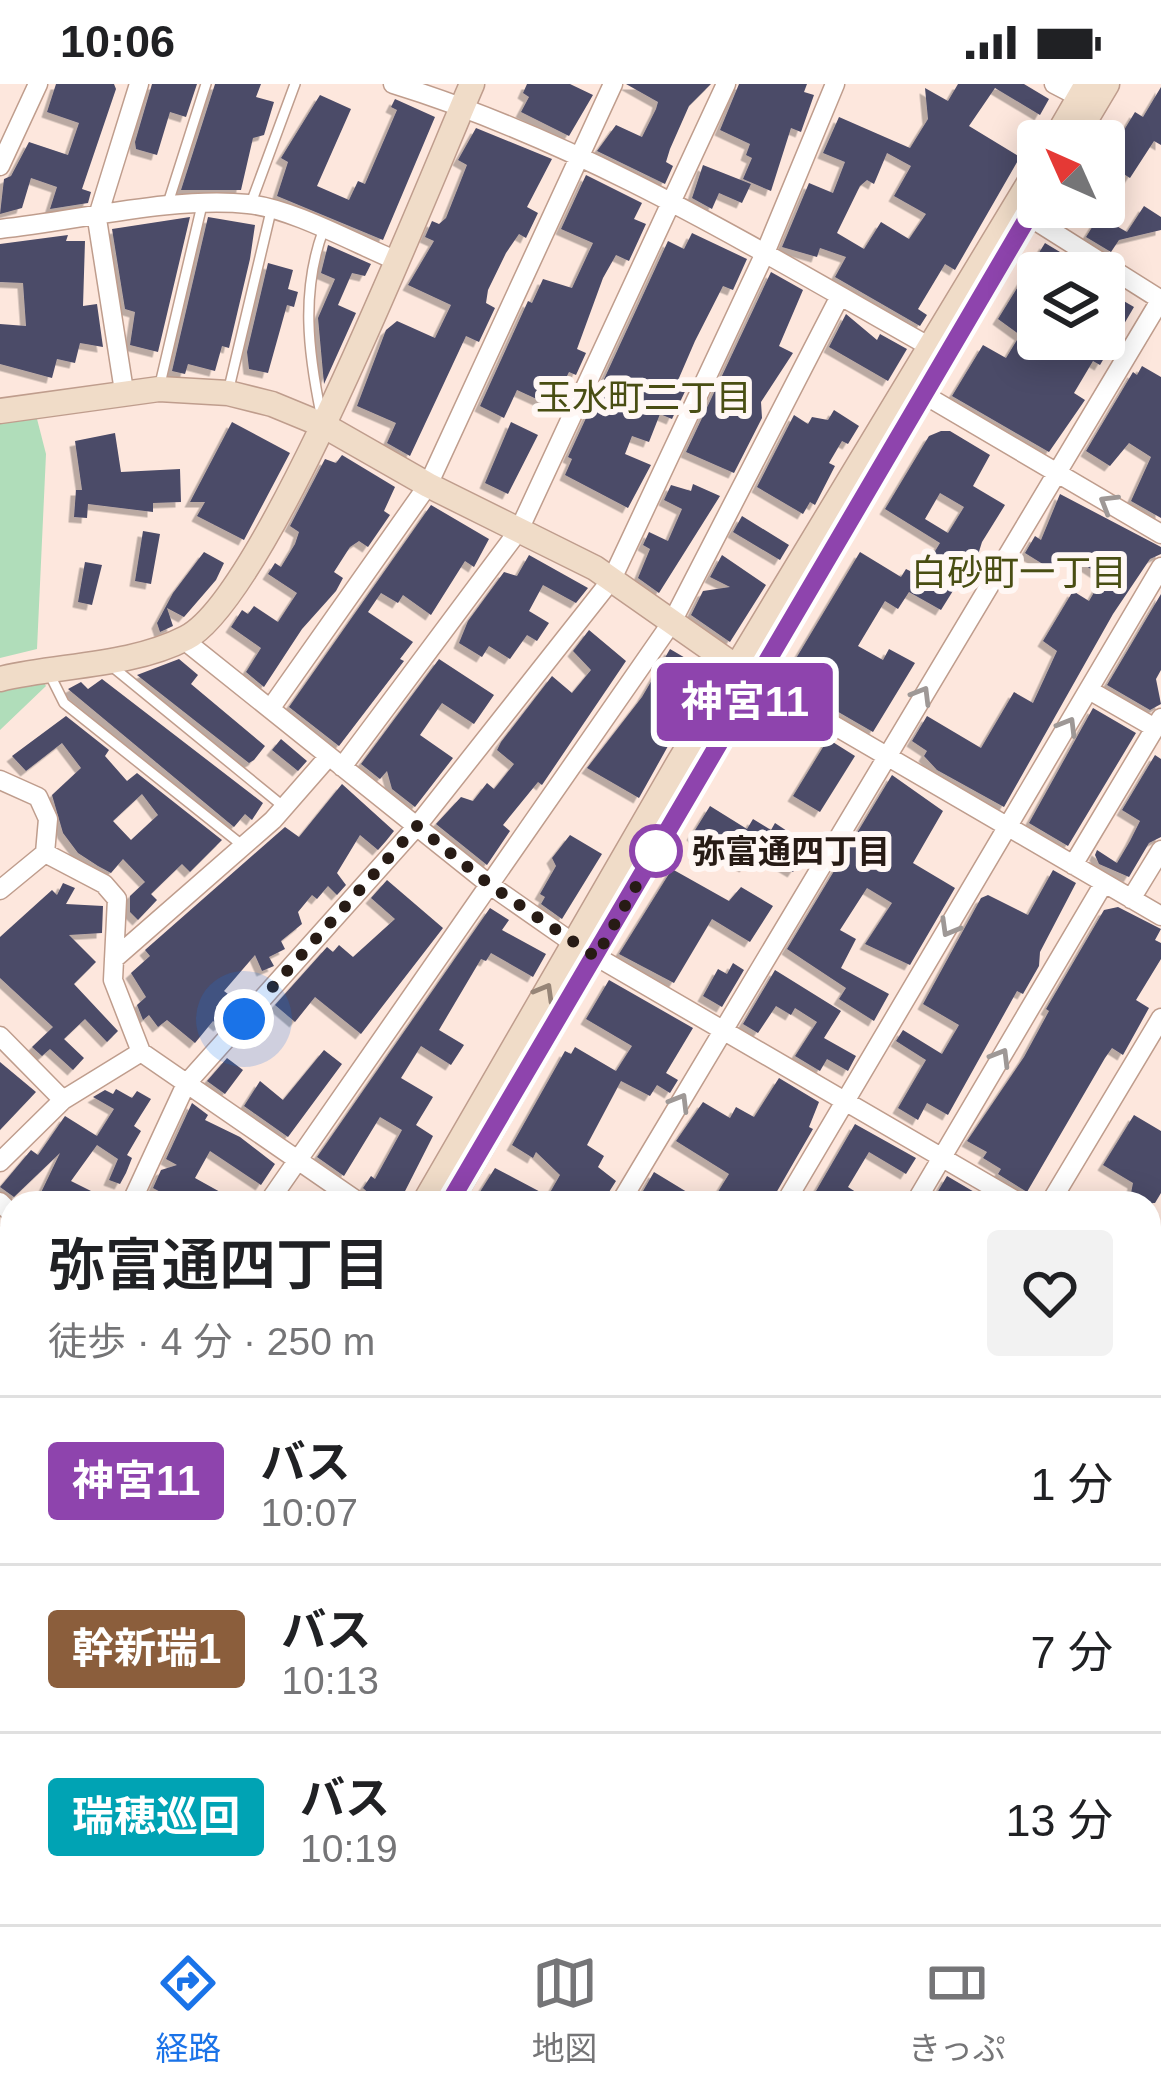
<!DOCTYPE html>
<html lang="ja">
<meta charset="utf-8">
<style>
body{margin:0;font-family:Helvetica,"Noto Sans JP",sans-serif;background:#f2f2f2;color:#202124;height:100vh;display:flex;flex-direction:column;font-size:45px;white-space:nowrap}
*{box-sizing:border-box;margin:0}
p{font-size:39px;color:#757577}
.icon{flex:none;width:66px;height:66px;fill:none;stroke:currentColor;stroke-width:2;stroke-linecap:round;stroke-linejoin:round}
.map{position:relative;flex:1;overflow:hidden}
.sheet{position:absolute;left:0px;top:1107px;width:1161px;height:735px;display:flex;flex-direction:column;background:#fff;border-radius:36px 36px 0 0;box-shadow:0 6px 30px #0003}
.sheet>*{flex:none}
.badge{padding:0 24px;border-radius:9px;font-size:42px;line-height:78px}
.needle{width:78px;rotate:315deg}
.buttons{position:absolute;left:1017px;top:36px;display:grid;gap:24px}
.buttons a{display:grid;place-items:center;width:108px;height:108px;border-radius:12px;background:#fff;box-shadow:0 6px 30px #0003;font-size:60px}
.you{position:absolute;width:60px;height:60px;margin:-30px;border:9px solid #fff;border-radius:50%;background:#1a73e8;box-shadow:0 0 0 18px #1a73e833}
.map>.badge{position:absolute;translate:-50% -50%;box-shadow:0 0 0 6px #fff}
.round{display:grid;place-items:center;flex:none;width:126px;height:126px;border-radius:12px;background:#f2f2f2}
.headline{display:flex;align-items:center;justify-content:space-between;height:204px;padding:0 48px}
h1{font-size:57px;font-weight:600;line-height:90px}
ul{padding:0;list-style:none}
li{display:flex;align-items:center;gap:36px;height:168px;padding:0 48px;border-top:3px solid #e0e0e0}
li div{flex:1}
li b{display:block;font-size:45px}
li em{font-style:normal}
li .badge{min-width:132px;font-weight:700;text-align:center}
.status{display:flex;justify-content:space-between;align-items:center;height:84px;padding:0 60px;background:#fff;direction:ltr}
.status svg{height:33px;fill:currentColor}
.dock{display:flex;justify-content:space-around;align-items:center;height:168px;border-top:3px solid #e0e0e0;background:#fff;font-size:33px;color:#757577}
.dock a{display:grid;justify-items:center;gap:6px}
.dock .current{color:#1a73e8}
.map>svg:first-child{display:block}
.green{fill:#b0ddba}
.building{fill:#4c4b67;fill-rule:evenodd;filter:url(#shadow)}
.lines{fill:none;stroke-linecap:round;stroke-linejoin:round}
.lane-casing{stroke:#bf9d8d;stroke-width:12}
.street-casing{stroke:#bf9d8d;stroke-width:21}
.secondary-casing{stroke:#bf9d8d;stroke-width:27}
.lane{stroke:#fff;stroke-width:9}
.street{stroke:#fff;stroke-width:18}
.secondary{stroke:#f0dcc8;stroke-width:24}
.oneway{stroke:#9e9896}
.oneway2{stroke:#968577}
.line-casing{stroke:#fff;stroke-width:27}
.line{stroke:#8e44ad;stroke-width:18}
.walk{stroke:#271b15;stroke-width:12;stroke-dasharray:0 21.6}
.stop-dot{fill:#fff;stroke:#8e44ad;stroke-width:6}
.labels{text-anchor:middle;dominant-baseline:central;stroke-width:12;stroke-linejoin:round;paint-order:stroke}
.stop-label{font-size:33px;font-weight:bold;fill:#271b15;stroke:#fff7f4;text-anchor:start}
.neighbourhood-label{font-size:36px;fill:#494e13;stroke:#fff7f4}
</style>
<div class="status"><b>10:06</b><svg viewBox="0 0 49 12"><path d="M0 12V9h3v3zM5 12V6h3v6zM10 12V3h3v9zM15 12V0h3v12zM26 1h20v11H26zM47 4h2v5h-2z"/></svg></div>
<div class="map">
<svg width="1161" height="1840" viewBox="0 0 1161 1840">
<defs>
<filter id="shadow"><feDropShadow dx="-5.5" dy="5.5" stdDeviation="0" flood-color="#0004"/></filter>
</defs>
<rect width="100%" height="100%" fill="#fde7dd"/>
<path class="green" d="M36,331L46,370L37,565L0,574V338Z
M39,590L46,602L0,646V599Z"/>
<path class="building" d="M56,0H114L116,5L82,105L91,108L88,119L50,125L57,103L31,94L22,124L0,130L4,95L11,92L29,58L68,71L79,39L47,28Z
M152,0H197L186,33L170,28L157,71L136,65L135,58Z
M215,0H261L256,13L274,18L264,51L253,54L241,106H181Z
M527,0H570L593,11L569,52L521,28L529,13L523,9Z
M626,0H711L689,22L670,65L666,78L673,82L665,100L597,67L616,41L642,53L656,25L658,18Z
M739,0H807L804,8L814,11L801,48L791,44L771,107L743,95L752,74L746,71L750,60L720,46Z
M958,0H1024L1049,15L1040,31L995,4L969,42L1020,73L955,186L945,180L918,225L927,231L920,242L835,193L846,173L820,164L817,173L782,163L809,99L833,109L845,78L823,69L839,33L910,64L928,35L925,4L948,17ZM887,69L911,82L894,112L926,130L909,155L881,138L864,165L837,149L860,102L867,96L874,100Z
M1161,3V61L1154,57L1130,94L1106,79L1107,74L1135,28L1143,33Z
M320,11L351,25L317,102L349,116L358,97L365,100L397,26L391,23L395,15L435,33L383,156L277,112L288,78L281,74Z
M476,44L552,75L527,123L538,129L526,154L519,150L506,169L488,206L486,219L495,224L479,258L466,252L410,372L387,359L396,339L357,322L386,246L397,237L435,254L451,221L408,201L434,157L425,153L432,137L439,140L446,134L467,81L458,76Z
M703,81L751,100L742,119L719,109L712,125L692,114Z
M586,91L642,119L634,135L646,140L629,177L616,171L603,194L577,265L586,269L576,291L569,288L552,322L517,306L504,334L480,322L528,217L532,219L543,195L572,204L593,159L561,145Z
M1144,122L1161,133V146L1119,156L1111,168L1086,153L1099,132L1127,148Z
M190,133L158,268L130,261L135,228L125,225L112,145Z
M208,133L255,141L250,175L229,264L222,262L215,287L188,280L185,290L172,287Z
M692,149L747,175L733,206L723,202L695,257L679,294L689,299L672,335L660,330L649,358L632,352L625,370L651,381L628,424L565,391L572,375L568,373L668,157L684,165Z
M68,151L66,157H85L83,222L97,220L103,263L80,259L75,279L57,275L52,294L0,280V240L26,242L23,199L0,198V160Z
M1045,159L1065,171L1054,189H1038V255H1051L1074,269L1082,255H1104V219L1110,209L1134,223L1100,281L1093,277L1074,309L1085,316L1049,368L952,312L983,261L1006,274L1020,251L998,235Z
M328,161L371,180L365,192L352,189L338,221L356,229L324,300L318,234L335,195L321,189Z
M268,179L293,186L288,205L298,208L294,223L287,221L268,289L249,285L247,268Z
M771,188L803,206L779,262L793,269L761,318L762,334L734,389L686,368Z
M846,230L877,256L880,250L907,265L888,297L829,263Z
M1142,282L1161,293V434L1131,417L1151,373L1129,359L1110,382L1086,367L1133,288L1137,291Z
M834,326L859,342L848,360L842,357L829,379L835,382L815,421L810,418L803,430L757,403L794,331L808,340L812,333L828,336Z
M232,338L290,369L244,456L197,432L205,418H190Z
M511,338L538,351L508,410L485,399Z
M941,347H950L990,371L973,402L1005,421L982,458L977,474L987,480L979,494L966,486L941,526L909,508L898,525L885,517L858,562L883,576L889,565L915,579L873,648L783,596L860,468L901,493L906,485L920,492L940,459L885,425L929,352ZM940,409L964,423L948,449L925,435Z
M115,349L121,388L180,385L181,418L153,419V428L88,420L87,434L74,433L76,406H82L75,357Z
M342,371L395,403L384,427L390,431L368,463L359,457L350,463L334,488L343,494L336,507L302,545L264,603L246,588L261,564L231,543L242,526L248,530L254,522L278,538L297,509L268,490L275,479L281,483L295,460L299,448L290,442L325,375L336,379Z
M693,400L720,412L659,509L638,494L650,465L643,461L649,448L668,457L682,425L664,416L671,401L691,407Z
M1060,410L1161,463V470L1150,475L1113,530L1004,723L937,686L924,672L927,667L912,657L927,632L981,664L1014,608L1033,619L1057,567L1043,557L1073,507L1089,517L1103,493L1066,469L1054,487L1025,469L1035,452L1041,456Z
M431,421L489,455L474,483L465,477L431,531L403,511L398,519L381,509L368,528L413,558L400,575L404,577L339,662L289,623Z
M742,432L789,461L780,476L733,448Z
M143,447L160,450L151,500L135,497Z
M204,468L224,479L216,496L184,533L167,524L173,542L160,548L157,539L173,509Z
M529,471L588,504L576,519L543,501L529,527L549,539L537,557L527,551L510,575L489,562L482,573L459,559L468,537L504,488L517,492Z
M722,471L766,501L730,558L691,531L703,507L730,503L710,493Z
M85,478L102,481L92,521L78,518Z
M1161,510V586L1156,595L1161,620L1150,626L1107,601Z
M589,546L626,577L542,701L538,698L503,741L510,747L487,781L436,740L461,713L473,717L487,699L494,705L514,680L497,666L501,658L552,592L572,609L591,586L573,567Z
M670,565L699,582L671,630L682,637L639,714L587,684L642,613Z
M179,575L198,591L191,600L265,662L254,676L249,679L137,591Z
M439,575L494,611L474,640L442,619L420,651L453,674L415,723L392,705L387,687L380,695L361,680Z
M102,595L263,719L252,736L245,730L234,743L68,605L81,598L88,605Z
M1093,624L1136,649L1068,762L1029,739Z
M66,632L109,666L105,672L127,697L137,689L222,756L190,788L182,780L151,810L157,816L138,836L130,828V812L145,798L123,775L111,789L98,782L78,769L63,749L52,711L81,684L62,659L26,687L12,672ZM142,710L158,731L131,756L113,737Z
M281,655L307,677L298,687L272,666Z
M828,655L855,672L820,728L793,712Z
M1155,671L1161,675V753L1149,759L1129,793L1099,780L1095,771L1097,766L1117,779L1130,757L1140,737L1122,726Z
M892,691L943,727L913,779L955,804L910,881L865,860L892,819L867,804L840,846L856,855L841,884L889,910L874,937L839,915L846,904L787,865Z
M342,700L394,747L386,757L378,766L360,751L337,789L346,801L337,811L328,802L317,815L312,811L298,828L302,840L281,857L285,865L269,873L274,882L262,887L255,871L224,907L228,910L216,923L228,933L219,942L213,937L195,959L167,936L158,943L149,931L143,936L137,921L146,913L131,889L150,872L145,866L285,743L299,753Z
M710,722L747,745L753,735L771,746L775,739L808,761L804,772L793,788L756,766L745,783L692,751Z
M570,751L602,770L562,835L541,820L545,813L540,810L556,782L552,774Z
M672,785L729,817L741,803L773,822L750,858L712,835L674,899L619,870Z
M1053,786L1076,799L1040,868L1039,882L1023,910L1017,907L948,1031L927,1019L918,1036L898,1024L926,976L896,957L903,946L942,970L959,941L923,920L981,814L988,811L1028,831Z
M387,796L443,844L361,950L315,913L295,938L275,921L327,863L333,868L339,861L353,873L395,835L371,814Z
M63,799L75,804L66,820L103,822L102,849L69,851L96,878L74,900L118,947L107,958L85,935L64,955L84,974L73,986L50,965L42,972L32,963L53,943L0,894V853L52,806L57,811Z
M1118,823L1161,845L1155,856L1161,859V875L1136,916L1149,924L1123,971L1112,964L1105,974L1027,1108L998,1090L1001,1085L983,1074L987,1068L967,1057L1024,973L1049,927L1046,925L1104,826Z
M490,824L509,836L502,846L546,870L533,893L491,869L486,877L481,875L439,946L464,961L451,981L421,962L401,994L433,1013L416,1041L433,1052L399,1119H379L363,1104L371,1092L375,1095L402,1046L380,1033L344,1092L317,1073Z
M733,879L744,886L722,923L703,912L718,885L727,890Z
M775,886L841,927L824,954L856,972L848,987L827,975L820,987L795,972L817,938L795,924L791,931L776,922L758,949L743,940Z
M609,896L693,944L666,989L678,996L670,1009L657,1001L650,1012L621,997L587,1061L604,1072L598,1083L616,1097L602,1119H473L495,1084L548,1112L560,1091L536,1068L533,1074L512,1061L565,967L571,970L575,963L616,987L632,962L586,935Z
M324,966L342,980L288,1053L244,1022L260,997L283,1016Z
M227,974L243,986L225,1010L207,997Z
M0,978L36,1008L0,1046Z
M779,994L819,1018L809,1043L813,1045L772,1116L760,1109L753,1119H711L729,1090L676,1057L703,1018L730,1034L736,1023L754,1033Z
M116,1005L132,1014L137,1007L151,1015L134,1042L141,1047L127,1071L132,1074L126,1089L120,1100L109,1096L118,1075L97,1061L71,1097L115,1119H36L60,1069L14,1113L0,1103L31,1066L38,1071L65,1032L97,1052L114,1025L93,1013L105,1006L113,1010Z
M192,1019L208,1031L205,1036L240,1053L275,1080L261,1101L210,1067L195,1094L240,1119H162L166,1111L153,1104L161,1086L177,1081L166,1075Z
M1134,1031L1161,1047V1109L1155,1119H1129L1133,1099L1103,1081Z
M855,1040L916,1074L906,1090L869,1068L848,1103L873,1119H809Z
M654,1088L705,1119H647L639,1114Z
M947,1092L993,1119H943L934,1114Z"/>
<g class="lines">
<defs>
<path id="lane" d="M168,119L206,0
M251,119L295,0
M160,300L202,121
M229,304L271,127
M321,330C308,267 301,208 323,147
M109,580L284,723
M49,589L64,619L242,761"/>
<path id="street" d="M393,0C585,59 758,166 932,264
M1054,0L1079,13
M0,82L38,0
M1028,132L1161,216
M0,145C77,137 173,112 248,120C291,124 354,159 395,176
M124,307L97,135L139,0
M923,310L1161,450
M184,556L490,801L573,859L1020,1119
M758,597L1161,832
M1089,606L1155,644
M270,625L428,401L613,0
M342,683L519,446L726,0
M0,696L38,713L48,735L45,769L0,806
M45,769L104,800L117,815L113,896L141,968L360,1119
M1073,781L1161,634
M1131,815L1161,766
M114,875L273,736L329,672
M0,952L63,1016
M0,1078L63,1016L141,968
M0,1118L12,1130
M131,1119L186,1000L417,742L612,495L765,169L835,0
M268,1119L672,538L840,212
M620,1119L1161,215
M785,1119L1161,483
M915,1119L1104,799
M1050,1119L1161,934
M0,1163L12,1143
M1149,1183L1161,1162
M0,1347L12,1353
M1149,1415L1161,1394
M1149,1488L1161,1495
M0,1501L12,1460
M1149,1616L1161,1595
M0,1715L12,1720
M1149,1810L1161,1790
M306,1830L325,1840
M954,1830L971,1840
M184,1840L190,1830
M343,1840L349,1830
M493,1840L499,1830
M602,1840L608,1830
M795,1840L801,1830
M907,1840L912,1830
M1018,1840L1024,1830
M1132,1840L1137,1830"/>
<path id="secondary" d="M1054,57L1087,0
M1073,57L1107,0
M0,327L159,305L228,309L272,320L323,341L428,401L595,484L749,592
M0,595C59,581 132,582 186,554C267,513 428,101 472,0
M424,1119L679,678L1038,84
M449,1119L841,448
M0,1830L12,1812
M18,1840L24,1830"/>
</defs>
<use href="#lane" class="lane-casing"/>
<use href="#street" class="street-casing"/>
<use href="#secondary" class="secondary-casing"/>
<use href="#lane" class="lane"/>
<use href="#street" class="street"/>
<use href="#secondary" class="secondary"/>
</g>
<defs><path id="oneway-chevron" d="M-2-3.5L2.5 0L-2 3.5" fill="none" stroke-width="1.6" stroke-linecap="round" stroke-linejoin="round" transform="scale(3)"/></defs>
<g class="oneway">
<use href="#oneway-chevron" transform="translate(1108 419) rotate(-149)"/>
<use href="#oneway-chevron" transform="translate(922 611) rotate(-59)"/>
<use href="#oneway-chevron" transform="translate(1068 642) rotate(-59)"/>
<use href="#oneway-chevron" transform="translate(949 844) rotate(120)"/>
<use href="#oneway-chevron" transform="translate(1001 973) rotate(-59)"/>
<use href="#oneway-chevron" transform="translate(680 1018) rotate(-59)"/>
</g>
<use class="oneway2" href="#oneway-chevron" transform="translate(545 908) rotate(-60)"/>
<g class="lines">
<defs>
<path id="line" d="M449,1119L1038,116"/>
</defs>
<use href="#line" class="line-casing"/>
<use href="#line" class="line"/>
<path class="walk" d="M244,935L417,742L490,801L596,873L656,767"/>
</g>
<circle class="stop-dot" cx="656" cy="767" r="24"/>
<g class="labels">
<g class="stop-label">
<text x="692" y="767">弥富通四丁目</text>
</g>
<g class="neighbourhood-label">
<text x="644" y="313">玉水町二丁目</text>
<text x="1019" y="488">白砂町一丁目</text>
</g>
</g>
</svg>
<div class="buttons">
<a><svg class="needle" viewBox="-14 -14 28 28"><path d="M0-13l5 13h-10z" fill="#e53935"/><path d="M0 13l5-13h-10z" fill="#757577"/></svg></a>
<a><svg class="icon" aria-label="layers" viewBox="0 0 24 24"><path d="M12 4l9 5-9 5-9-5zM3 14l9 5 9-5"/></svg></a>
</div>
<div class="you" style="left:244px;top:935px"></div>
<b class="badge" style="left:745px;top:618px;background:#8e44ad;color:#fff">神宮11</b>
<section class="sheet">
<div class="headline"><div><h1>弥富通四丁目</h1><p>徒歩 · 4 分 · 250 m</p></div><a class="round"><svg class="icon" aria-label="heart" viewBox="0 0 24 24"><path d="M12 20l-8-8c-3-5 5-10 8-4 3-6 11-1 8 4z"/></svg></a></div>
<ul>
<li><span class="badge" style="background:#8e44ad;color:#fff">神宮11</span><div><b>バス</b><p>10:07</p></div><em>1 分</em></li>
<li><span class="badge" style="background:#8b5e3c;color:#fff">幹新瑞1</span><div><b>バス</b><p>10:13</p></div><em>7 分</em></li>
<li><span class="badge" style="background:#00a3b4;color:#fff">瑞穂巡回</span><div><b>バス</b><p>10:19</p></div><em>13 分</em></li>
</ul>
</section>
</div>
<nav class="dock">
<a class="current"><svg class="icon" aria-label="directions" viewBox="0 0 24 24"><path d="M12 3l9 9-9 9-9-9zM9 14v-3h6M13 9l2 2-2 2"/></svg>経路</a>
<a><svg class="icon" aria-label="map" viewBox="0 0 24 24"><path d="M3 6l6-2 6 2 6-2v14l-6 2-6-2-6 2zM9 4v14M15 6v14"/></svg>地図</a>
<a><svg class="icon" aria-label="tickets" viewBox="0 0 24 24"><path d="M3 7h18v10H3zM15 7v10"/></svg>きっぷ</a>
</nav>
